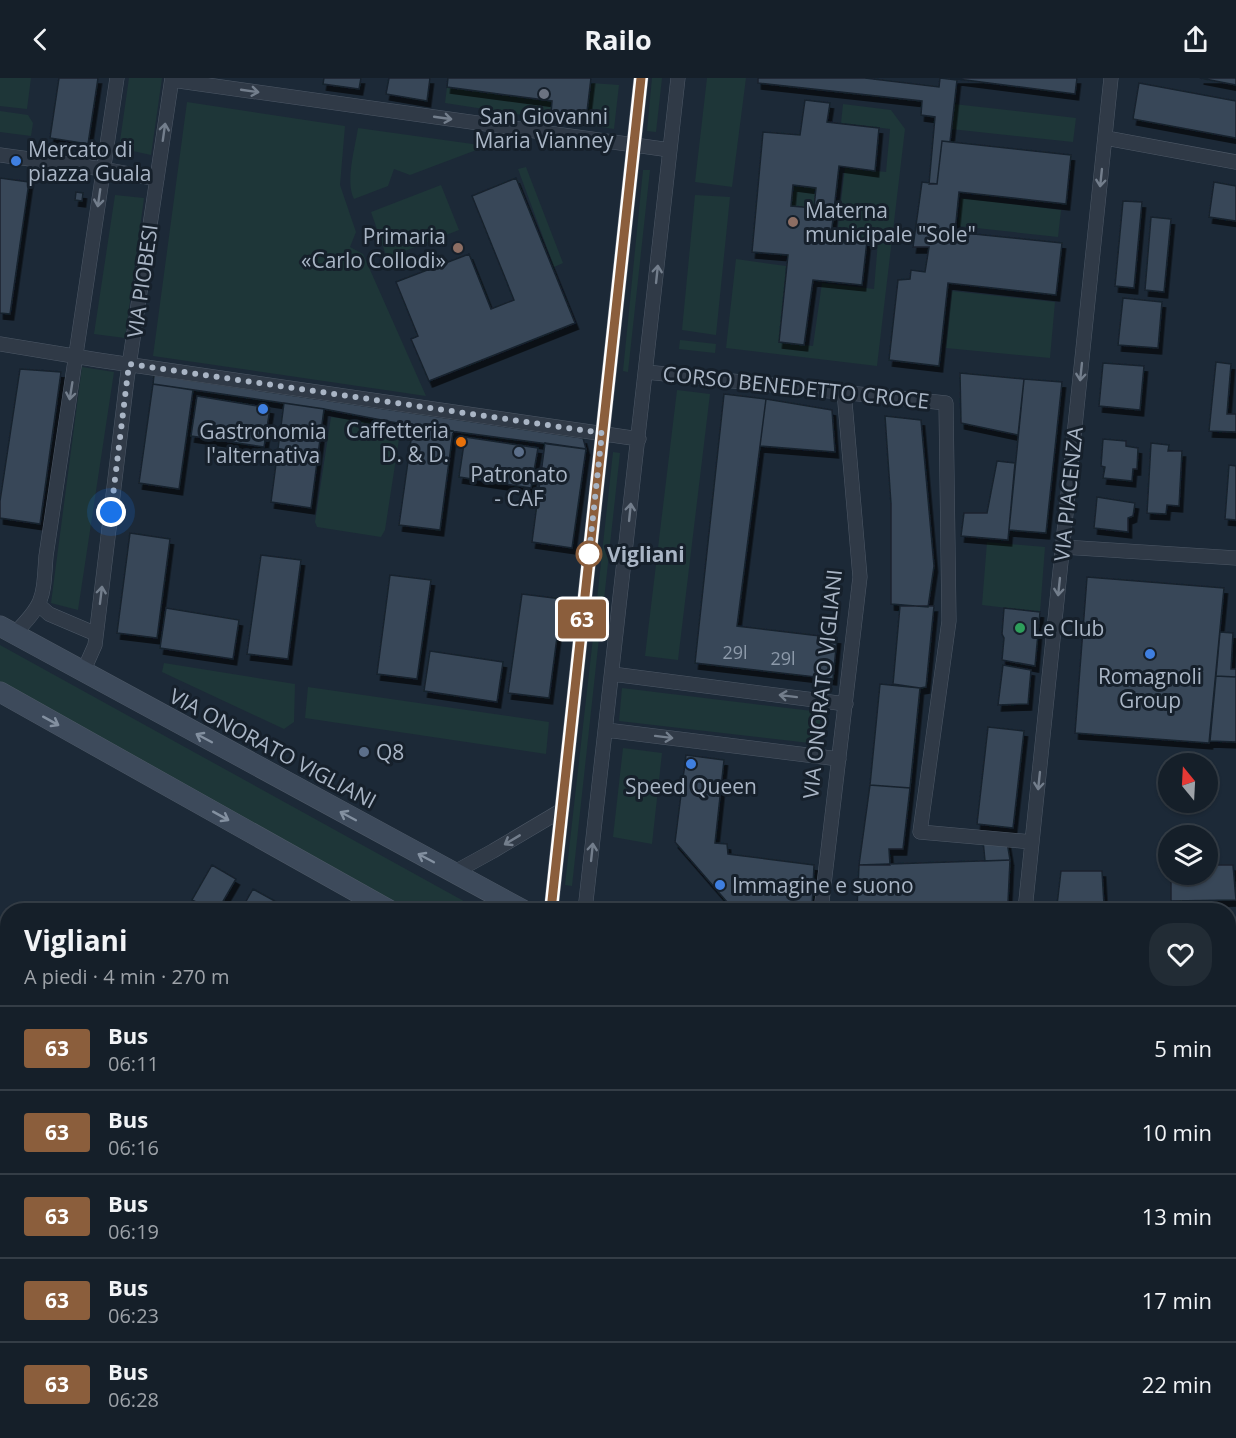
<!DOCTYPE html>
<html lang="it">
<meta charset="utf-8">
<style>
body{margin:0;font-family:"Open Sans",sans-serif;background:#222c35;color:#f1f3f6;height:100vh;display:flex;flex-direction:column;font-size:22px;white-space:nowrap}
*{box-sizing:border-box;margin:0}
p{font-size:20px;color:#9da2a8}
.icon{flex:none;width:33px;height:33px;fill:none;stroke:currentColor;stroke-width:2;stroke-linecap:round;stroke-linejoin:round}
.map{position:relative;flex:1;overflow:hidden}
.drawer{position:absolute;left:0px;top:825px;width:1236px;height:536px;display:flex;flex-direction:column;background:#151f29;border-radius:24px 24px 0 0;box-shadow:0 2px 4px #0004,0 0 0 2px #343d46}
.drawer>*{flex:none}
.badge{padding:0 12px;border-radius:4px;font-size:21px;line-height:39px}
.needle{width:39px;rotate:342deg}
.buttons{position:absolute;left:1158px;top:675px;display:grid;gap:12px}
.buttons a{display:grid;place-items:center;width:60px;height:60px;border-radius:50%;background:#151f29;box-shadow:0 2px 4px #0004,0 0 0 2px #343d46;font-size:30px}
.you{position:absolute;width:30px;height:30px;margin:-15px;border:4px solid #fff;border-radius:50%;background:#1a73e8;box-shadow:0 0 0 9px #1a73e833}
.map>.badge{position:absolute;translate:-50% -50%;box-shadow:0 0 0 3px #fff}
.round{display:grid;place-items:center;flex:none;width:63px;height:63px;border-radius:24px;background:#222c35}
.headline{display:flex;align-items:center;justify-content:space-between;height:102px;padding:0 24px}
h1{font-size:28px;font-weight:700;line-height:45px}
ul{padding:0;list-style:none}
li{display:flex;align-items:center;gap:18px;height:84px;padding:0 24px;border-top:2px solid #343d46}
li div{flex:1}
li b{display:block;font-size:22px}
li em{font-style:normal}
li .badge{min-width:66px;font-weight:700;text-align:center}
header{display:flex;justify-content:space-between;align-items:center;height:78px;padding:0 24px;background:#151f29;font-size:27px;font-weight:700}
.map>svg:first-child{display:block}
.green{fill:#1e3638}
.building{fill:#384758;stroke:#18222d;stroke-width:1.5;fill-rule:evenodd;filter:url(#shadow)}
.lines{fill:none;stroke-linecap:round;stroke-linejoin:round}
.street-casing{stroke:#4d5866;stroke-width:15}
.secondary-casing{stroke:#4d5866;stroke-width:21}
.street{stroke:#303a47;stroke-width:14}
.secondary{stroke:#3d4a5b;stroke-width:20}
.oneway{stroke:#737e8c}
.oneway2{stroke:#8390a0}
.line-casing{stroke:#fff;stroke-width:14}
.line{stroke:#8b5e3c;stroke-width:9}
.walk{stroke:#a9b5c5;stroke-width:6;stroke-dasharray:0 10.8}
.worship-dot{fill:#6b7280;stroke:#16202b;stroke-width:2}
.shop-dot{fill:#3f7fe0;stroke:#16202b;stroke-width:2}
.education-dot{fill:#8d6e63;stroke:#16202b;stroke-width:2}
.food-dot{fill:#e8710a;stroke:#16202b;stroke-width:2}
.service-dot{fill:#5c6f8a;stroke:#16202b;stroke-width:2}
.stop-dot{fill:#fff;stroke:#8b5e3c;stroke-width:3}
.leisure-dot{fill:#2e9e5b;stroke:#16202b;stroke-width:2}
.labels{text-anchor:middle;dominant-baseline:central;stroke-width:6;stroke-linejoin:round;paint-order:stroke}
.number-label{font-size:18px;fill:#8d9aaa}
.poi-label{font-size:21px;fill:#a9b5c5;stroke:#16202b}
.street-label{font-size:21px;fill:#a9b5c5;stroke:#16202b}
.stop-label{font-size:21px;font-weight:bold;fill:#a9b5c5;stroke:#16202b;text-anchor:start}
</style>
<header><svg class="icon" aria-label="back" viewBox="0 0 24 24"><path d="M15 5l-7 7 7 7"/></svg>Railo<svg class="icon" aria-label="share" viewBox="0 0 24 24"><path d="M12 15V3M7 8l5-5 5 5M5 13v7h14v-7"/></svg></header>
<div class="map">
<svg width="1236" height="1360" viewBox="0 0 1236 1360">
<defs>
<filter id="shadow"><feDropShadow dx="3.5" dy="6" stdDeviation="0" flood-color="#0009"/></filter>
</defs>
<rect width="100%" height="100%" fill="#1c2937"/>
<path class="green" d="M0,0H31L27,31L0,28Z
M129,0H162L151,77L119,70Z
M652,0H662L656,54L647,53Z
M707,0H746L732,109L695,104Z
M591,5L619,7L614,51L445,25L447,9L552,23L551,36L586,41Z
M187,24L345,48L340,107L356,154L350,169L363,176L426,318L153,278Z
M843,26L891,32L905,51L877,288L726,270L736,181L786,188L780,264L813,268L822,205L874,211L878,163L837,157L845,90L886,94L890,51L841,45Z
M954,26L1076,40L1073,64L951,51Z
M0,33L28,37L33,45L31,58L0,54Z
M358,50L487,68L410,97L394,91L388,108L354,121C345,104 355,70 358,50Z
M526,89L563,185L554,189L518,91Z
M643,92H650L628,294L623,293Z
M441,107L459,152L387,180L371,134Z
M793,107L816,110L814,130L791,128Z
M115,117L144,120L125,260L94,256Z
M695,117L730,119L716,257L682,252Z
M961,120L1061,132L1058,159L958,148Z
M952,213L1055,224L1050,280L946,270Z
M680,262L716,266L715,275L679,271Z
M82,289L114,294L78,532L51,525Z
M677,312L710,316L678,582L645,578Z
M331,339L401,348L385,452L381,459L317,449L315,444Z
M613,374L620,375L602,540H595Z
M987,464L1045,469L1040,534L982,527Z
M594,551H600L572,808L565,807Z
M0,567L480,832H405L0,608Z
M164,585L295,606L294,644L284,651L162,594Z
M308,609L549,644L546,676L305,640Z
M622,610L821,634L818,666L619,643Z
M623,670L662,675L652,766L613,759Z
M1229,873H1236V909L1229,910Z
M0,1035H7L8,1191L0,1195Z
M1229,1319H1236V1360H1103V1353H1228Z
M772,1353H1047L1050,1360H772Z"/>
<path class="building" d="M59,0H98L88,66L50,60Z
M324,0H361L359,11L323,6Z
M389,0H430L427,23L386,16Z
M448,0H591L586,42L551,36L552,23L447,9Z
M758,0H865L939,9L940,0L957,2L950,64L942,63L937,106H929L935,39L921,37L922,23L758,5Z
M950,0H1077L1075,16Z
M1200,0H1236V7Z
M1139,5L1236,23V60L1133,41Z
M805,22L830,25L827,44L879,50L875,93L839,88L831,158L867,163L862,207L813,202L804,267L779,264L788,177L752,174L763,54L800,57ZM793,107L816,110L814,130L791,128Z
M942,63L1071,77L1066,126L959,114L955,154L1062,165L1056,217L948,205L939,288L889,282L898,202L910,201L911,192L925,194L929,169H913L922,104L937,106Z
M0,100L29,104L10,236L0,235Z
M516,100L575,245L429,303L411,261L418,258L396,204L469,176L491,231L514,222L472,118Z
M1214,104L1236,108V143L1209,139Z
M76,114L83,115L82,123L75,122Z
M1123,123L1142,124L1134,210L1115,208Z
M1151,139L1171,141L1164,214L1145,212Z
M1123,220L1162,224L1158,270L1118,267Z
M1216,284L1231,286L1227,336H1236V354L1209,353Z
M1103,285L1144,288L1140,332L1099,328Z
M20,291L61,294L40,446L0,440V423Z
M960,295L1024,301L1018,357L961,345Z
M154,297L583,360L586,371L413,348L324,331L153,306Z
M1024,301L1062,304L1046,455L1009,452Z
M153,306L193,312L179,411L139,405Z
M724,316L766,321L737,548L837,560L833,601L695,585Z
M197,318L270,330L264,369L191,358Z
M766,321L832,332L835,374L760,368Z
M284,325L324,331L311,430L271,424Z
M885,338L921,342L934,488L928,529L891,526V426Z
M413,348L453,353L440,452L399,447Z
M465,359L538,370L531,410L459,399Z
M1103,361L1126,363V368L1138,370L1137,391H1133L1132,403L1103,400L1105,389L1101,388Z
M545,365L586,371L572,470L532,464Z
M1151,365L1169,367L1168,373H1182L1179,428L1167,427L1166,436L1147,435Z
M997,383L1015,385L1008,462L961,458L964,435H987Z
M1229,387L1236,388V442L1225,441Z
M1097,419L1135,425L1133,438L1128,440V454L1094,450Z
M130,455L170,461L157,560L117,555Z
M261,477L301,482L288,581L247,576Z
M390,497L431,502L417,601L377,596Z
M1087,499L1224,510L1209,665L1075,655Z
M522,516L562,521L549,620L508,615Z
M900,528H934L926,609L920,610L893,606Z
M166,530L239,542L233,581L160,570Z
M1004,530L1040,534L1035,588L1002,582L1004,560L1002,556Z
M1220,554L1233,555L1231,591H1236V599L1216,598Z
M430,573L503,584L497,624L424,613Z
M1003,587L1031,592L1028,626L998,627Z
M1216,598L1236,599V664L1210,663Z
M880,606L920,610L910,710L870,707Z
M988,649L1024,653L1013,750L977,746Z
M686,677L724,682L715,765L727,766L728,776L814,787L812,829L734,832L675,764Z
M870,707L910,710L903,771H889L890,787H859Z
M983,762L1007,764L1010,782L985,783Z
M1010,782L1008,824L857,830L859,787Z
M212,787L236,801L218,832H212L192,822Z
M1208,787H1233L1236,822L1171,823V796H1208Z
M1061,793H1102L1104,827H1057Z
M253,811L282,827L279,832H241Z
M1228,1111H1236V1155L1228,1156Z
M8,1284V1294L0,1298V1288Z
M106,1353H257L258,1360H107Z
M474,1353V1360H394V1356Z"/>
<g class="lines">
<defs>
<path id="street" d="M172,2L670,72
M1106,60L1236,84
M0,77L103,91L157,101
M0,266L98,282L639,361
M646,294L946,325L949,543L920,754L1032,764
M1063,469L1236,480
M39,527L49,536L96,556
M14,556C45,525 43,520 46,478L117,0
M83,594L95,567L127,301L172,0
M612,596L846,626
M606,652L839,681
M453,795L493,773L562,732
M551,832L641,0
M585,832L678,0
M821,832L860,499L844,313
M1025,832L1111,0
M0,1234L8,1230"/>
<path id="secondary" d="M0,548L523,832
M0,614L389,832
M1228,858H1236
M1228,922H1236"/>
</defs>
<use href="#street" class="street-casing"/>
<use href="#secondary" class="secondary-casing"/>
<use href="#street" class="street"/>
<use href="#secondary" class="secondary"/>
</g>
<defs><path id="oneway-shaft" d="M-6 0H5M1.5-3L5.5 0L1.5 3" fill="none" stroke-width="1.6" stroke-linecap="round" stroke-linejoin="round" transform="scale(1.5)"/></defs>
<g class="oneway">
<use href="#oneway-shaft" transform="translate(250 13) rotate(8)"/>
<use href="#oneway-shaft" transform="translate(443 40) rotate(8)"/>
<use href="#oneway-shaft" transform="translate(164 54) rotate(-82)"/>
<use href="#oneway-shaft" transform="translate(1101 100) rotate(96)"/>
<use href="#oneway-shaft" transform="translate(99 120) rotate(98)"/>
<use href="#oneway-shaft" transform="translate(657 196) rotate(-84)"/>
<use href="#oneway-shaft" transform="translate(1081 294) rotate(96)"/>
<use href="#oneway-shaft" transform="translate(71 313) rotate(99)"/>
<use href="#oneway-shaft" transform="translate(630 434) rotate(-84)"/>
<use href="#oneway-shaft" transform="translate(1059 509) rotate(96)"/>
<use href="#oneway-shaft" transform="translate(101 517) rotate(-83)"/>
<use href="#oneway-shaft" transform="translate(788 618) rotate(-173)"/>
<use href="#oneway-shaft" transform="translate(664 659) rotate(7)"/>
<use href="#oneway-shaft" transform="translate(1039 703) rotate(96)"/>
<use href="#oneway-shaft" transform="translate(512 762) rotate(149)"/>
<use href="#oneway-shaft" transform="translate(592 774) rotate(-84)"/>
</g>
<g class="oneway2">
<use href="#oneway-shaft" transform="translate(51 643) rotate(29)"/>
<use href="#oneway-shaft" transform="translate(204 660) rotate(-152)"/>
<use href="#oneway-shaft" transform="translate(221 738) rotate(29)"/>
<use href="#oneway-shaft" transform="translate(348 738) rotate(-152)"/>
<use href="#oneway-shaft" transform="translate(426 780) rotate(-152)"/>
</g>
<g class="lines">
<defs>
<path id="line" d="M551,832L641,0"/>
</defs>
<use href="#line" class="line-casing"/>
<use href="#line" class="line"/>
<path class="walk" d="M111,434L129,286L602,355L589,476"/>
</g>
<circle class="worship-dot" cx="544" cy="16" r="6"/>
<g class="shop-dot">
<circle cx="16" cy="83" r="6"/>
<circle cx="263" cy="331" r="6"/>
<circle cx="1150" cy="576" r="6"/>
<circle cx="691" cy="686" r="6"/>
<circle cx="720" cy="807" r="6"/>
</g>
<g class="education-dot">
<circle cx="793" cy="144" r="6"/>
<circle cx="458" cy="170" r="6"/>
</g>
<circle class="food-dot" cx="461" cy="364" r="6"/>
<g class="service-dot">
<circle cx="519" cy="374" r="6"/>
<circle cx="364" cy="674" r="6"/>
</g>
<circle class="stop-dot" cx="589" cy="476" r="12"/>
<circle class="leisure-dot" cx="1020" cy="550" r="6"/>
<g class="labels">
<g class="number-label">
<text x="735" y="574">29l</text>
<text x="783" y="580">29l</text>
</g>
<g class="poi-label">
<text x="544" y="38">San Giovanni<tspan x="544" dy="24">Maria Vianney</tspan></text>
<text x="28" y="71" text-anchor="start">Mercato di<tspan x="28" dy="24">piazza Guala</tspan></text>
<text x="805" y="132" text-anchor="start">Materna<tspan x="805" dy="24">municipale "Sole"</tspan></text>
<text x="446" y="158" text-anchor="end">Primaria<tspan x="446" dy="24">«Carlo Collodi»</tspan></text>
<text x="449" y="352" text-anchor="end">Caffetteria<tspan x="449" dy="24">D. &amp; D.</tspan></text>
<text x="263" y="353">Gastronomia<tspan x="263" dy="24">l'alternativa</tspan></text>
<text x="519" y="396">Patronato<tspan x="519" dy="24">- CAF</tspan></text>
<text x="1032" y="550" text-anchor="start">Le Club</text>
<text x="1150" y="598">Romagnoli<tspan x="1150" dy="24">Group</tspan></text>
<text x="376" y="674" text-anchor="start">Q8</text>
<text x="691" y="708">Speed Queen</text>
<text x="732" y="807" text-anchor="start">Immagine e suono</text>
</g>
<g class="street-label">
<text transform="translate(142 203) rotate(-82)">VIA PIOBESI</text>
<text transform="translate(796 309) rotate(6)">CORSO BENEDETTO CROCE</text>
<text transform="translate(1068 416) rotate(-84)">VIA PIACENZA</text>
<text transform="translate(822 606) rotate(-84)">VIA ONORATO VIGLIANI</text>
<text transform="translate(273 670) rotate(28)">VIA ONORATO VIGLIANI</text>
</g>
<g class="stop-label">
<text x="607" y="476">Vigliani</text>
</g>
</g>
</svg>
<div class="buttons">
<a><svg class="needle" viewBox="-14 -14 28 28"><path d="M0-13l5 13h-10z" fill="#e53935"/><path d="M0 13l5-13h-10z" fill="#9da2a8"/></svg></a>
<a><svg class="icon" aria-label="layers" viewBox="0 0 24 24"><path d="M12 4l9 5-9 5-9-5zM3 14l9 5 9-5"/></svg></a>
</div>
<div class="you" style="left:111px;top:434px"></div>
<b class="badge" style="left:582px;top:541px;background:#8b5e3c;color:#fff">63</b>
<section class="drawer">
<div class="headline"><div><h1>Vigliani</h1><p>A piedi · 4 min · 270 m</p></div><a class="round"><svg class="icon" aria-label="heart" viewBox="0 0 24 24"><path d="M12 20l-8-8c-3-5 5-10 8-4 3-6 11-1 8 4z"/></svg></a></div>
<ul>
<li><span class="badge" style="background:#8b5e3c;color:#fff">63</span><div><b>Bus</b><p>06:11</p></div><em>5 min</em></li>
<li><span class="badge" style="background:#8b5e3c;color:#fff">63</span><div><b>Bus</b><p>06:16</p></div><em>10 min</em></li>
<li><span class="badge" style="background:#8b5e3c;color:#fff">63</span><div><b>Bus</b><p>06:19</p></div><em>13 min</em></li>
<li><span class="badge" style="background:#8b5e3c;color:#fff">63</span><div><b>Bus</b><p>06:23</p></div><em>17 min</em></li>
<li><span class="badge" style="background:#8b5e3c;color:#fff">63</span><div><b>Bus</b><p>06:28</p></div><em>22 min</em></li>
</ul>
</section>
</div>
